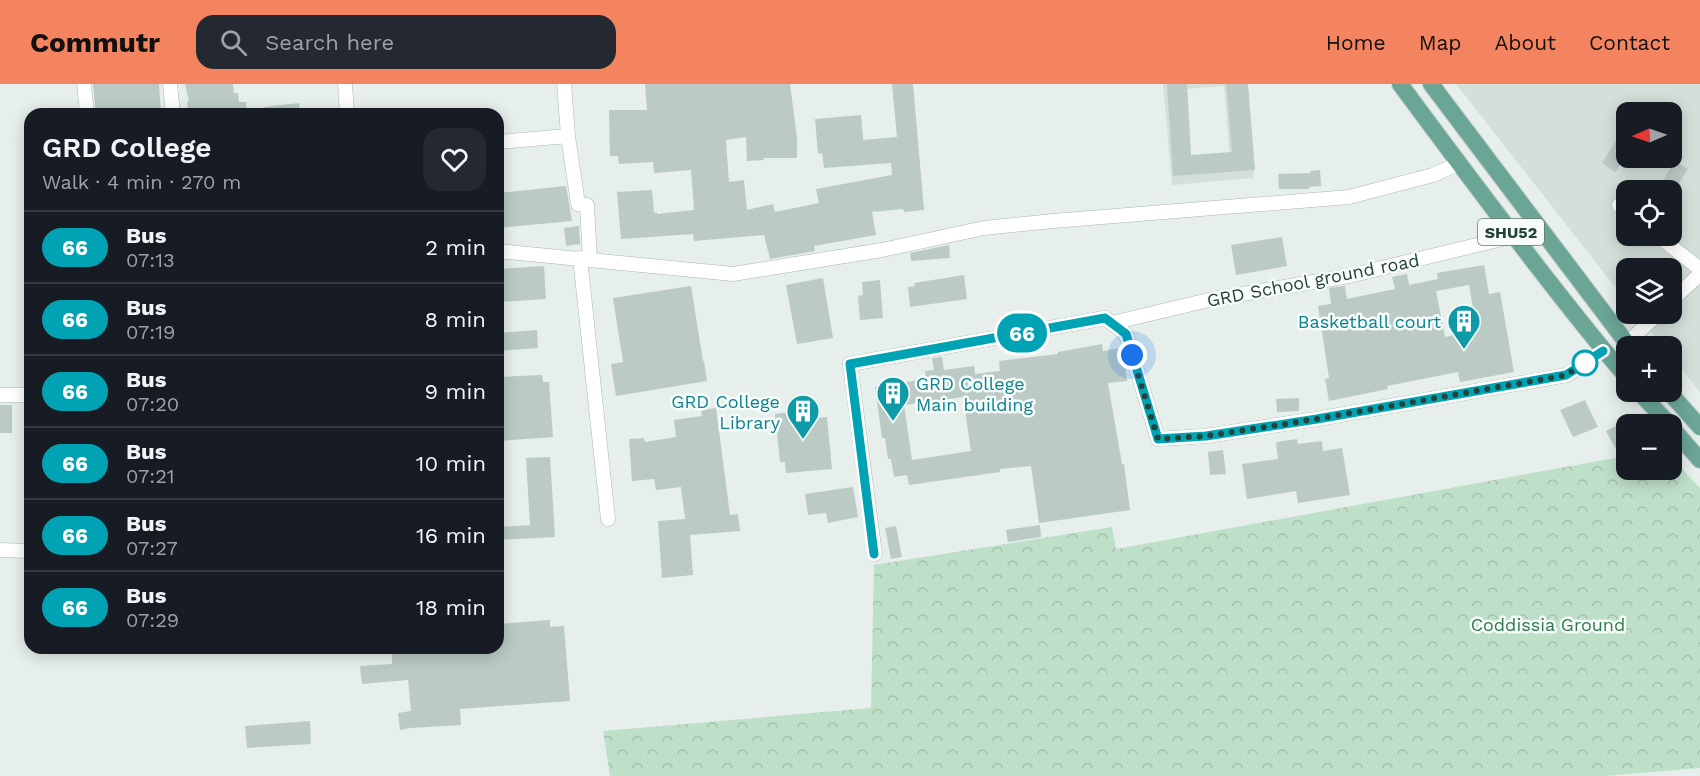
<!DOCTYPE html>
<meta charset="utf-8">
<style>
body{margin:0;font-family:"Work Sans",sans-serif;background:#242831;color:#f1f3f6;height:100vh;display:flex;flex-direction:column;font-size:22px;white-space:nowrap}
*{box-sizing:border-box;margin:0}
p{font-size:20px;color:#9ea1a6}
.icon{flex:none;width:33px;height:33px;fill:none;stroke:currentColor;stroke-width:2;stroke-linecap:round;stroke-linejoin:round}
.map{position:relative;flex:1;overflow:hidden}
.side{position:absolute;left:24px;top:24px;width:480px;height:546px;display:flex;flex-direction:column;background:#171b24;border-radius:18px;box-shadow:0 3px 15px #0003}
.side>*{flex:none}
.badge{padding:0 12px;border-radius:20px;font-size:21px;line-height:39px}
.needle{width:39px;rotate:268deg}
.fabs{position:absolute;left:1616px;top:18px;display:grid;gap:12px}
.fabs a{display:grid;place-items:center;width:66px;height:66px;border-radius:12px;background:#171b24;box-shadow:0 3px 15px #0003;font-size:30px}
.you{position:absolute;width:30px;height:30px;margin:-15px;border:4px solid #fff;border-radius:50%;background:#1a73e8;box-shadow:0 0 0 9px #1a73e833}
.map>.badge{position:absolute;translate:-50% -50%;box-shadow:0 0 0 3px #fff}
.round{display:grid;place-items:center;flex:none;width:63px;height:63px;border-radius:18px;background:#242831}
.summary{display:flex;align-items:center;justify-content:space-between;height:102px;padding:0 18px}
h1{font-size:28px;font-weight:600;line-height:45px}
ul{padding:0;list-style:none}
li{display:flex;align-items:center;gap:18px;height:72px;padding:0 18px;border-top:2px solid #363941}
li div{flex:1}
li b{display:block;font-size:22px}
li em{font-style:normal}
li .badge{min-width:66px;font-weight:700;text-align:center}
header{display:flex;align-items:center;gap:36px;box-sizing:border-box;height:84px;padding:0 30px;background:#f4845f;color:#111}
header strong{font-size:28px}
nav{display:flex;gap:33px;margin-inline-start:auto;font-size:21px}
.search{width:420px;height:54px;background:#242831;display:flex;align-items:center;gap:15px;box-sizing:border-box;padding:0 21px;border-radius:18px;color:#9ea1a6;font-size:22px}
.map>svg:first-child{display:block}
.built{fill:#d4dfda;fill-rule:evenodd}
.forest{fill:url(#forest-crowns)}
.building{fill:#bbcac4;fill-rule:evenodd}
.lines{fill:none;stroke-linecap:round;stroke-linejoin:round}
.minor-casing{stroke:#a8b8b2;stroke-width:15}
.major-casing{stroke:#c2cac8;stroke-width:18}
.minor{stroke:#fff;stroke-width:14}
.major{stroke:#6aa596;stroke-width:16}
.line-casing{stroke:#fff;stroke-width:14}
.line{stroke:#00a3b4;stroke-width:9}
.walk{stroke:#24423a;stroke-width:6;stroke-dasharray:0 10.8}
.stop-dot{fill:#fff;stroke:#00a3b4;stroke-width:3}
.labels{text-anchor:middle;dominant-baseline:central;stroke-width:5;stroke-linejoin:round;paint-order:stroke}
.shield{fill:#f7fbf9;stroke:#637a73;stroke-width:1.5}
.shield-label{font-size:16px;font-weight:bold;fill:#24423a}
.street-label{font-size:18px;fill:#24423a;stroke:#f7fbf9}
.culture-label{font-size:18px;fill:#0d838f;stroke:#f7fbf9;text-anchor:end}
.park-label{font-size:18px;fill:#2d7a4b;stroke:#f7fbf9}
</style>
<header>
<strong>Commutr</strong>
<div class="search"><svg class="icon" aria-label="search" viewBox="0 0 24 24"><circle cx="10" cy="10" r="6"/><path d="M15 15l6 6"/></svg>Search here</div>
<nav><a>Home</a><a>Map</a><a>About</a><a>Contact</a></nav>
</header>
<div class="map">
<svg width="1700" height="692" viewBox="0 0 1700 692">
<defs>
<pattern id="forest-crowns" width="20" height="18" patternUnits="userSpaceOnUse" patternTransform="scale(1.5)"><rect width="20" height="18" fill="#bfe0c8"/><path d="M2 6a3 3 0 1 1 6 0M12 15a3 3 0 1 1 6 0" fill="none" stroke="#a4c1ad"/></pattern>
</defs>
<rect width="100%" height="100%" fill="#e6efeb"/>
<path class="built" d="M1163,0H1246L1254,94L1172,101ZM1224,2L1230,75L1191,79L1186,5Z
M1456,0H1700V308L1671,272V262H1663L1637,230H1671V184H1626V217ZM1626,28H1671V74H1626ZM1626,106H1671V152H1626Z"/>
<path class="forest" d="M1626,372V386H1671V373L1700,404V684L1605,692H610L603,647L871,624L874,481L1112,443L1116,465Z"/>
<path class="building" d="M93,0H159L161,30H96Z
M185,0H233L234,9H238L239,18H246L247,30H188L187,17H189Z
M645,0H790L797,54V74H763L764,76L747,77L746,53L726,56L729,98L744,96L747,126L773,120L775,128L819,119L816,105L892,91L891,79L824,84L822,69L818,70L815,35L861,31L863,56L897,53L892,0H913L924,126L904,128L903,125L872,128L876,151L814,162L815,167L770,175L764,151L694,157L693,150L621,155L617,108L652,106L654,129L657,128V130L694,126L691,86L654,89L653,78L619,80L618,72H610L609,26H647Z
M1167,0H1187L1191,71L1232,68L1226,0H1248L1255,86L1173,92Z
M299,19L300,30H265L264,23Z
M1626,41V71L1615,88L1602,79Z
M1674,77L1688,85L1675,106H1658Z
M1320,86L1321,102L1309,103V105H1279L1278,90L1310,89V87Z
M566,102L572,137L498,144V109Z
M579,142L580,160L566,162L564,144Z
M1282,153L1287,182L1236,191L1231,161Z
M949,161L950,174L911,177L910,169Z
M1484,181L1489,210L1500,208L1514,288L1460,298L1458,288L1387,302L1388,305L1329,317L1325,295L1329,294L1318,222L1331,220L1329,204L1345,202L1347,215L1395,205L1392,193L1407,190L1409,201L1438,195L1437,189ZM1469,201L1473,225L1471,226L1474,246L1445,253L1436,207Z
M544,182L546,215L498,218V185Z
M964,191L967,215L910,223L908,203L915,202L914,199Z
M823,194L833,254L797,260L786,201Z
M880,196L883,234L860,236L858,212L863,211L862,198Z
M691,202L703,277H704L707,297L616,312L611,280L623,278L613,214Z
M537,246L538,264L498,267V249Z
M1102,260L1103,267L1121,264L1124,273L1127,297L1108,299L1122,380H1124L1130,426L1039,439L1031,382L1000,385V388L909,401L907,391L894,393L891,375H888L885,354H882L875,303L926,295L925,287L934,286L932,274L942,273L944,286L974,282L975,290L1000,287L999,277L1058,270V268ZM963,313L971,367L912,376L904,321Z
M542,291L543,298H549L553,353L498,357V293Z
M1299,314V327L1277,328L1276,315Z
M1585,316L1598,343L1573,353L1560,326Z
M815,317L817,334L827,333L832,385L786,389L785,378H780L775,330L806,326L805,318Z
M0,321H12V349H0Z
M716,324L730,431L738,430L740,447L690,451L693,491L662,494L658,437L685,435L681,403L656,406L654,395L632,397L629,355L644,354L645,358L676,353L674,336L702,332L701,326Z
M1621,339L1626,348V360L1616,365L1606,347Z
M1297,355L1298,360L1322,357L1323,367L1342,364L1350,411L1298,419L1296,407L1247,415L1242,380L1278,375L1276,358Z
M1223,366L1226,390L1210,391L1208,368Z
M550,373L555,453L498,456V443L530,441L526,374Z
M853,403L858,433L828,439L826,429L808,431L805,410Z
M1040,441L1041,453L1008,458L1006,446Z
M896,442L902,473L891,475L885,444Z
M550,536V543L564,542L570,617L460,625L461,641L410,644L400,646L398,629L411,627L408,596L362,600L360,582L392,580V568L406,567L405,564H498V540Z
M310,637L311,660L247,664L245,642Z"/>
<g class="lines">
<defs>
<path id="minor" d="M84,0L87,30
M170,0L173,30
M345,0L347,30
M564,0L568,52
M498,58L568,52L578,120L587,121L590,175
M1619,121L1626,126
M1658,152L1700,185
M498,167L733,190L882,166L984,144L1053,137L1349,113L1433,91L1458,80
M580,174L608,435
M1671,217L1700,190
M1112,239L1213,215L1349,192L1514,152
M1626,260L1658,230
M0,311H30
M0,466L30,467
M875,470L850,280L1105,234L1126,250L1158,355L1206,352L1317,335L1567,291L1603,267"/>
<path id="major" d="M1400,0C1445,61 1491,122 1537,182C1566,219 1595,257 1626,292
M1431,0L1629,262
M1639,308L1669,340
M1669,308L1700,343
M1671,343L1700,376"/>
</defs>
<use href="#minor" class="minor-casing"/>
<use href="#major" class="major-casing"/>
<use href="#minor" class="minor"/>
<use href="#major" class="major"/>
</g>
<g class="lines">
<defs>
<path id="line" d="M874,470L850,280L1105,234L1126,250L1158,355L1206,352L1317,335L1566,291L1603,267"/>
</defs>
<use href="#line" class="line-casing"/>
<use href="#line" class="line"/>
<path class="walk" d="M1132,271L1158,355L1206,352L1317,335L1544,295L1566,291L1585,279"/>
</g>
<defs>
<symbol id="building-pin" viewBox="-11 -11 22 30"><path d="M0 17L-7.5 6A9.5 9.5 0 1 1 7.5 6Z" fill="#0f9aa8" stroke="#f7fbf9"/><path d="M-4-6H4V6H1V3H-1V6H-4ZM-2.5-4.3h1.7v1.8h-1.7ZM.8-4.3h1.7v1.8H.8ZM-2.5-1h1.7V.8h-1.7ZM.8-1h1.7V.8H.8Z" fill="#fff"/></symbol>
</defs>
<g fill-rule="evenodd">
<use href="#building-pin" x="1445" y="218" width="38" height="52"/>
<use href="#building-pin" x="874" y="290" width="38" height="52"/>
<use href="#building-pin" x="784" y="308" width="38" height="52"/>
</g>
<circle class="stop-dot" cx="1585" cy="279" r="12"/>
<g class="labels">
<rect class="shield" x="1478" y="135" width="66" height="26" rx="4.5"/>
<g class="shield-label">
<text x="1511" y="148">SHU52</text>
</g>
<g class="street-label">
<text transform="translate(1313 196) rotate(-11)">GRD School ground road</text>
</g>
<g class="culture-label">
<text x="1441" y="237">Basketball court</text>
<text x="916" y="299" text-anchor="start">GRD College<tspan x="916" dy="21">Main building</tspan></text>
<text x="780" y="317">GRD College<tspan x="780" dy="21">Library</tspan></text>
</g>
<g class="park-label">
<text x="1548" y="540">Coddissia Ground</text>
</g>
</g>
</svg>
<div class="fabs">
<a><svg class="needle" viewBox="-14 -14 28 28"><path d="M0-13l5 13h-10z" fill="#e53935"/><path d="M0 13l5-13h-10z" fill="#9ea1a6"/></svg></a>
<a><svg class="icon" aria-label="locate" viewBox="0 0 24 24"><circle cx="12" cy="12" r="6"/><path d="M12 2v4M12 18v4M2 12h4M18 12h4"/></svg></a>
<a><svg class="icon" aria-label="layers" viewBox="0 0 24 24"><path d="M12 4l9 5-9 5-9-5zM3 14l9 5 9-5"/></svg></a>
<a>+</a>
<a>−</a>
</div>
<div class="you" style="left:1132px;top:271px"></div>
<b class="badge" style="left:1022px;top:249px;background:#00a3b4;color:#fff">66</b>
<section class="side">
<div class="summary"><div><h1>GRD College</h1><p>Walk · 4 min · 270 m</p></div><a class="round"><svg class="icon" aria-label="heart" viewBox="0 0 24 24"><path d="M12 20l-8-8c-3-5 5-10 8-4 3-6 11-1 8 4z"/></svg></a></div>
<ul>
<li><span class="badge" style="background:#00a3b4;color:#fff">66</span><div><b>Bus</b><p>07:13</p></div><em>2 min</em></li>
<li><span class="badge" style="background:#00a3b4;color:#fff">66</span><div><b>Bus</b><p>07:19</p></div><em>8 min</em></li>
<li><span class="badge" style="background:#00a3b4;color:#fff">66</span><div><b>Bus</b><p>07:20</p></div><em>9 min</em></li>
<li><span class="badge" style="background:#00a3b4;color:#fff">66</span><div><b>Bus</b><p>07:21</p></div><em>10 min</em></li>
<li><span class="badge" style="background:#00a3b4;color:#fff">66</span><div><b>Bus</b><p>07:27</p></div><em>16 min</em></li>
<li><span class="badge" style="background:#00a3b4;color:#fff">66</span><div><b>Bus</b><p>07:29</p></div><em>18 min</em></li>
</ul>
</section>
</div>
